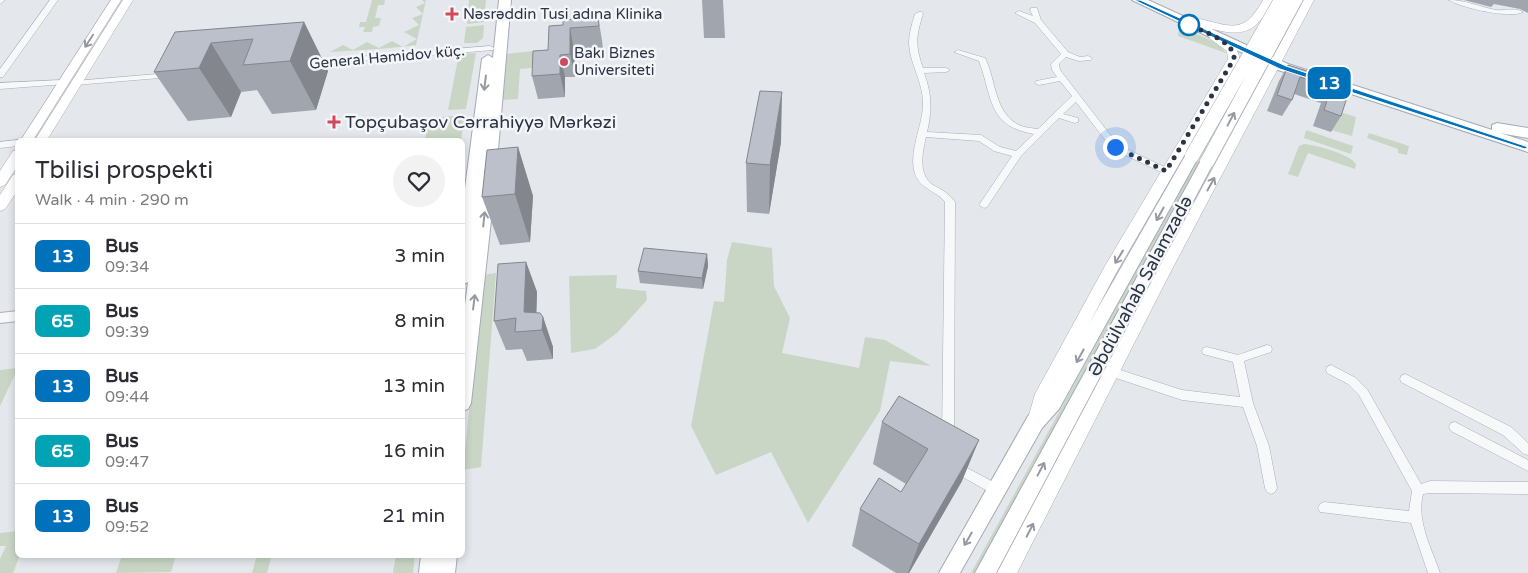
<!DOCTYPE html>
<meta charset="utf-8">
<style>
body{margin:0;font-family:"Varela Round",sans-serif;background:#f2f2f3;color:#2b2b33;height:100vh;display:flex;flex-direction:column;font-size:19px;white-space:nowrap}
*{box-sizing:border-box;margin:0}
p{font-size:16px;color:#7c7c81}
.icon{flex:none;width:28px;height:28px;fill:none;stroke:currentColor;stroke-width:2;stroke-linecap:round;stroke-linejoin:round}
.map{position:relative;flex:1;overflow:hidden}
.sheet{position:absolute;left:15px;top:138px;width:450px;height:420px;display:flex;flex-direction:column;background:#fff;border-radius:8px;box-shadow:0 2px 8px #0003}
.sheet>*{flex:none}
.badge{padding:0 10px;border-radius:8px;font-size:18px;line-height:32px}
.you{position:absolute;width:25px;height:25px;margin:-12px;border:4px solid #fff;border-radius:50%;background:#1a73e8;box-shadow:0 0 0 8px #1a73e833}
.map>.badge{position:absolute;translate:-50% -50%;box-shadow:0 0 0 2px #fff}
.round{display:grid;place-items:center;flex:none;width:52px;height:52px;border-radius:26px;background:#f2f2f3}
.head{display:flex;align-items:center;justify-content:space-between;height:85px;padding:0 20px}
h1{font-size:24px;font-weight:600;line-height:38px}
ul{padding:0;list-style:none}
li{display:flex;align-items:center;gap:15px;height:65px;padding:0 20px;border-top:1px solid #e1e1e2}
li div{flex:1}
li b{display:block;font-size:19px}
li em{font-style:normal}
li .badge{min-width:55px;font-weight:700;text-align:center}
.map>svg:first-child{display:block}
.green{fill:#c9d6c5}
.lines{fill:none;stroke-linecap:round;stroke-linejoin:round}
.minor-casing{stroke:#a9aeb7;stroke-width:1}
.tertiary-casing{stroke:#a9aeb7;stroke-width:2}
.secondary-casing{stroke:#a9aeb7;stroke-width:1}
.primary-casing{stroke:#a3abb8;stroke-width:2}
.minor{fill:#f7f8fa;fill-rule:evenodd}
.tertiary{fill:#f7f8fa;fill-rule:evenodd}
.secondary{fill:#fff;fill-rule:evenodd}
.primary{fill:#fff;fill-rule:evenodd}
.primary-bridge-casing{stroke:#a3abb8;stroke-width:15;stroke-linecap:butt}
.primary-bridge{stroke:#fff;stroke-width:14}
.wall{fill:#a1a5ae}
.shaded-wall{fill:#83868d}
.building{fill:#bbc0ca;stroke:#83868d}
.oneway{stroke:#959aa2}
.line{fill:#0072bc;stroke:#fff}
.walk{stroke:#2b3445;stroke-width:5;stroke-dasharray:0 9}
.poi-dot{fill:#d1495b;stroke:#f4f6f9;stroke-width:2}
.stop-dot{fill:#fff;stroke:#0072bc;stroke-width:2.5}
.labels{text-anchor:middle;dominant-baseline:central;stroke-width:5;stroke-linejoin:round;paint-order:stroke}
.far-poi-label{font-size:15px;fill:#2b3445;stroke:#f4f6f9;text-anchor:start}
.far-street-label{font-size:15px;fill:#2b3445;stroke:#f4f6f9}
.poi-label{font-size:18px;fill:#2b3445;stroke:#f4f6f9;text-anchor:start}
.street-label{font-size:18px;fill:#2b3445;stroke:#f4f6f9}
</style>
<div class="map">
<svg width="1528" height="573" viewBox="0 0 1528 573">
<rect width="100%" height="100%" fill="#e4e7ec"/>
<path class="green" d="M372,0H385L384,5H378L375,18H381L379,26L373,27L372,32H363L365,27H359L360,22H366Z
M422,0H426L416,45C387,49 359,50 330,52L343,45L353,50L367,42L379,48L392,41L403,47L417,39L404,32L419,25L412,18L423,14L416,7L425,3Z
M469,0H486L484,22L467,24Z
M484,25L483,38L477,43H464L466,27Z
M1179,26L1219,44L1226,53L1178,36Z
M552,49V66L520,69L518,99L501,100L505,54Z
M476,53L466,109L448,110L459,54Z
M1236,89L1240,90L975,573H971Z
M1337,111L1356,117L1352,136L1331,130Z
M465,115L461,140H425L429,118Z
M1306,130L1353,146L1351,154L1304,138Z
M1369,133L1409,146L1407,155L1398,153V149L1367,138Z
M1304,144C1316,145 1350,154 1356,164L1355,169L1308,153L1298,177L1288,174L1299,146Z
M1186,215L1188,216L1000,573H996Z
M732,242L772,248L774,286L790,318L782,353L859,368L865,337L885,340L931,366L890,361L880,411L808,523L771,452L716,475L691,426L714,301L724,302L727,260Z
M496,273L481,467L463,470L483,275Z
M617,275L616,288L646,291L647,300L617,333L595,349L571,353L569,276Z
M17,368V370L0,406V370Z
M17,531L18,555H20L13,573H0V559L6,546H0V533Z
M122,555H156V557L176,555L171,572L116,573Z
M257,555H272L267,573H252Z
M396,555H415L413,573H393Z"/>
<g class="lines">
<defs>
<path id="minor" d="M0,0H5L0,4Z
M50,0H58L3,77H0V69Z
M1449,0C1466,0 1480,7 1496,10C1504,11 1515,7 1523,12C1511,19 1461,8 1449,0Z
M1031,8H1037L1041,20L1068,52L1080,57L1088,56L1092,58L1091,60L1079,61L1066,57L1059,64L1060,70L1118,145L1169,169L1170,171L1169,173H1163L1112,149L1076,102L1063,114L1078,118V122L1075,123L1059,118L1021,156L987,207L984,208L979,205L1012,156L994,151L979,141L926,137C922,153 918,175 933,185C942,190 949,193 955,202L954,436L952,440L948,441L944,440L942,436L945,202C937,191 920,189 915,174C908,151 923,127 923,103C923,82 910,64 909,44C909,33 912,24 915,14L919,12H922L923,14C916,36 915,46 923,68H946L950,70L946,72L924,73C932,94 932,111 927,132L981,135L1000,147L1016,151L1034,134C987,126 993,98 979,61L954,52L958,50L985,58C996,79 994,113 1019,125C1025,128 1032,128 1038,129L1072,96L1060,81L1039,85L1035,83L1036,81L1057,77L1052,70L1051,64L1061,54L1035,23L1015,13L1019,11L1033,16L1030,10Z
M490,46L494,48L493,50L310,65L306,63L310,61Z
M169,73H172V77L75,85L71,83L75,81Z
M62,80L66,82L65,84L0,89V83Z
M18,140V146L0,148V142Z
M1267,345L1271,346L1272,349L1271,352L1244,361L1253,403L1269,446L1277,488L1275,492L1271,494L1267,492L1265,488L1257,446L1243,407L1182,400L1107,375L1106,372L1107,369L1111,367L1182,390L1240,397L1233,362L1203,354L1202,351L1203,348L1207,347L1238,355Z
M1331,365L1356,378L1367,389L1421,484L1430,481L1528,482V494L1430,493L1423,494C1416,521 1432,549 1440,573H1428L1411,523L1320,512L1318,508L1320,504L1324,502L1409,511L1412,491L1359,395L1348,384L1327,373L1326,370L1327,367Z
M1405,374L1511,427L1528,443V455L1524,454L1503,435L1401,382L1400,379L1401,376Z
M1455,422L1528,460V471L1451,431L1449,427L1451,423Z
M954,461L1001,486L1003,490L1001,494L997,496L993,494L950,470L948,466L950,462Z"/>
<path id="tertiary" d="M18,311V321L0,323V313Z"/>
<path id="secondary" d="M111,0H121L33,140H21Z
M123,0H133L47,140H35Z
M1263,0H1273C1259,27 1248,38 1217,30C1209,29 1200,27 1194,22L1200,19C1233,27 1244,34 1263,0Z
M1304,0H1314L1169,275L1017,573H997L1155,275Z
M1215,35L1236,48L1240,59L1116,273L1049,400L1041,427L1035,429L1029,427L1027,422L1035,394L1105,266L1228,59L1227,51L1209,38Z
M18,150V165L5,185L0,187V171L13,151Z
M18,173V190L5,209L0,211V195L13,175Z"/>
<path id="primary" d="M499,0H511L495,184L471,403L468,409L462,411V328L468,282L462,285V211L482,59L488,55L493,58Z
M1132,0H1148L1288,64L1492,130V125L1497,123L1528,128V138L1500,133L1528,142V152L1278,70Z
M1192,151L1199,156L1059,409L1042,428L960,573H939L1028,416L1047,397L1185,156Z
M1207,157L1214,162L996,573H975L1200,162Z
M421,555H457L455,573H419Z"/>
</defs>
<use href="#minor" class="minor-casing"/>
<use href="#tertiary" class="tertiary-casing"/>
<use href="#secondary" class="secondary-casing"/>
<use href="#primary" class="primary-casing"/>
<use href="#minor" class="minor"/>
<use href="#tertiary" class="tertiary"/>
<use href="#secondary" class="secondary"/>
<use href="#primary" class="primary"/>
<defs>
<path id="primary-bridge" d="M1192,156L1281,0
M1207,162L1295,0"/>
</defs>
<use href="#primary-bridge" class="primary-bridge-casing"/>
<use href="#primary-bridge" class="primary-bridge"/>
</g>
<path class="wall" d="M702,0H723L725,38H704Z
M1464,0H1528V13L1520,9L1494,4L1491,7Z
M598,17L602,40L603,49L574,51L575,77H565V97L538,99L532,76L563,25Z
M304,22L328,71L316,110L272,114L257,90L241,92L231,117L188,121L154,72L175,32Z
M1288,65L1351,85L1341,116L1331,132L1313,126L1321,103L1294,94L1292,100L1282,116L1267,111L1279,81Z
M781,142L769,214L747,212L746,163Z
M518,147L533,196L530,242L500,245L482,197Z
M707,254L708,266L703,289L640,283L638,271Z
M526,262L537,292L536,313L543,317L553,347V359L527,361L522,349L506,350L494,321Z
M899,396L962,481L909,573H896L852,546L860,509L901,492L906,484L873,464L882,422Z"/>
<path class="shaded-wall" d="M304,22L328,71L316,110L290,61Z
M570,28L574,51L575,77L570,54Z
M211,43L241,92L231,117L199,68Z
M560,55L565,77V97L560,74Z
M782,92L781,142L769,214L770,165Z
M518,147L533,196L530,242L515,194Z
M707,254L708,266L703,289L702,278Z
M526,262L537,292L536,330L524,312Z
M543,317L553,347V359L542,330Z
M979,440L962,481L909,573H908L919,544Z"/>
<path class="building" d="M598,17L599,26L570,28V54L560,55V74L532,76L533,51L548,50L549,26L563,25V20Z
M304,22L290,61L243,65L253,39L211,43L199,68L154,72L175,32Z
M1288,65L1351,85L1341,116L1324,110L1331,87L1300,77L1292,100L1277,95Z
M760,91L782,92L770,165L746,163Z
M518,147L515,194L482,197L487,150Z
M644,248L707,254L702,278L638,271Z
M526,262L524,312L540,313L543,317L542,330L515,332L516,318L494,321L498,264Z
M899,396L979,440L919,544L860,509L879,478L901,492L928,449L882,422Z"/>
<defs><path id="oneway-shaft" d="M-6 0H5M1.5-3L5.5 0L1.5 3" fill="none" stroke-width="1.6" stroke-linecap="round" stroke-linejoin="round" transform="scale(1.25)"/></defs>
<g class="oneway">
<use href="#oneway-shaft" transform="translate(89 41) rotate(123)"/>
<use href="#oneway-shaft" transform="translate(485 83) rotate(97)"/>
<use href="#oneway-shaft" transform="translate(1231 119) rotate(-62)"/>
<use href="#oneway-shaft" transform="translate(1211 184) rotate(-61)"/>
<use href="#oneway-shaft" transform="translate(1160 214) rotate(119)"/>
<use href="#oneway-shaft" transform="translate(484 219) rotate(-84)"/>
<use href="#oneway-shaft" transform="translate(1119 257) rotate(122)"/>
<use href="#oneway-shaft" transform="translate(474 302) rotate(-83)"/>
<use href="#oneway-shaft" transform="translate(1080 356) rotate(119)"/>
<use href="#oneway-shaft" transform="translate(1041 469) rotate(-62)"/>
<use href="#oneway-shaft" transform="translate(1030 530) rotate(-63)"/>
<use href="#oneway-shaft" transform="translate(968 539) rotate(120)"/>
</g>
<path class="line" d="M1134,0H1140L1286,66L1528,147L1525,149L1280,69Z"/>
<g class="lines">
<path class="walk" d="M1115,147L1166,171L1234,59C1235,41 1202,31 1189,25"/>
</g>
<g class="poi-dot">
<path d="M449.5 6.5h5v5h5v5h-5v5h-5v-5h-5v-5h5z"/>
<circle cx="564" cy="62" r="5"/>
<path d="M331.5 114.5h5v5h5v5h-5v5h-5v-5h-5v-5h5z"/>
</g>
<circle class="stop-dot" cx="1189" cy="25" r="10"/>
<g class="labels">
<g class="far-poi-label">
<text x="463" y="14">Nəsrəddin Tusi adına Klinika</text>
<text x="574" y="53">Bakı Biznes<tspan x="574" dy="17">Universiteti</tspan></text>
</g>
<g class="far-street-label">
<text transform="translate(387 57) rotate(-5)">General Həmidov küç.</text>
</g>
<g class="poi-label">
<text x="345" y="122">Topçubaşov Cərrahiyyə Mərkəzi</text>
</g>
<g class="street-label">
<text transform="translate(1140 286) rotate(-62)">Əbdülvahab Salamzadə</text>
</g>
</g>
</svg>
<div class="you" style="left:1115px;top:147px"></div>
<b class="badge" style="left:1329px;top:83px;background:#0072bc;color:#fff">13</b>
<section class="sheet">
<div class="head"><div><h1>Tbilisi prospekti</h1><p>Walk · 4 min · 290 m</p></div><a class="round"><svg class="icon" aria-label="heart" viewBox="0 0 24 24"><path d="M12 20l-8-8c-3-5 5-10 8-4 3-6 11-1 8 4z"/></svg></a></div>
<ul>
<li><span class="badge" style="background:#0072bc;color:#fff">13</span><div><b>Bus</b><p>09:34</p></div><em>3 min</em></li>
<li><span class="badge" style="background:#00a3b4;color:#fff">65</span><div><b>Bus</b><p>09:39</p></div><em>8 min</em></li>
<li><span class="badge" style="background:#0072bc;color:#fff">13</span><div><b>Bus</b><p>09:44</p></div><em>13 min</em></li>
<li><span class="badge" style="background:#00a3b4;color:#fff">65</span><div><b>Bus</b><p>09:47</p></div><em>16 min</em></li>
<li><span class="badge" style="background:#0072bc;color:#fff">13</span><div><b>Bus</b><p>09:52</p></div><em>21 min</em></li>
</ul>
</section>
</div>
